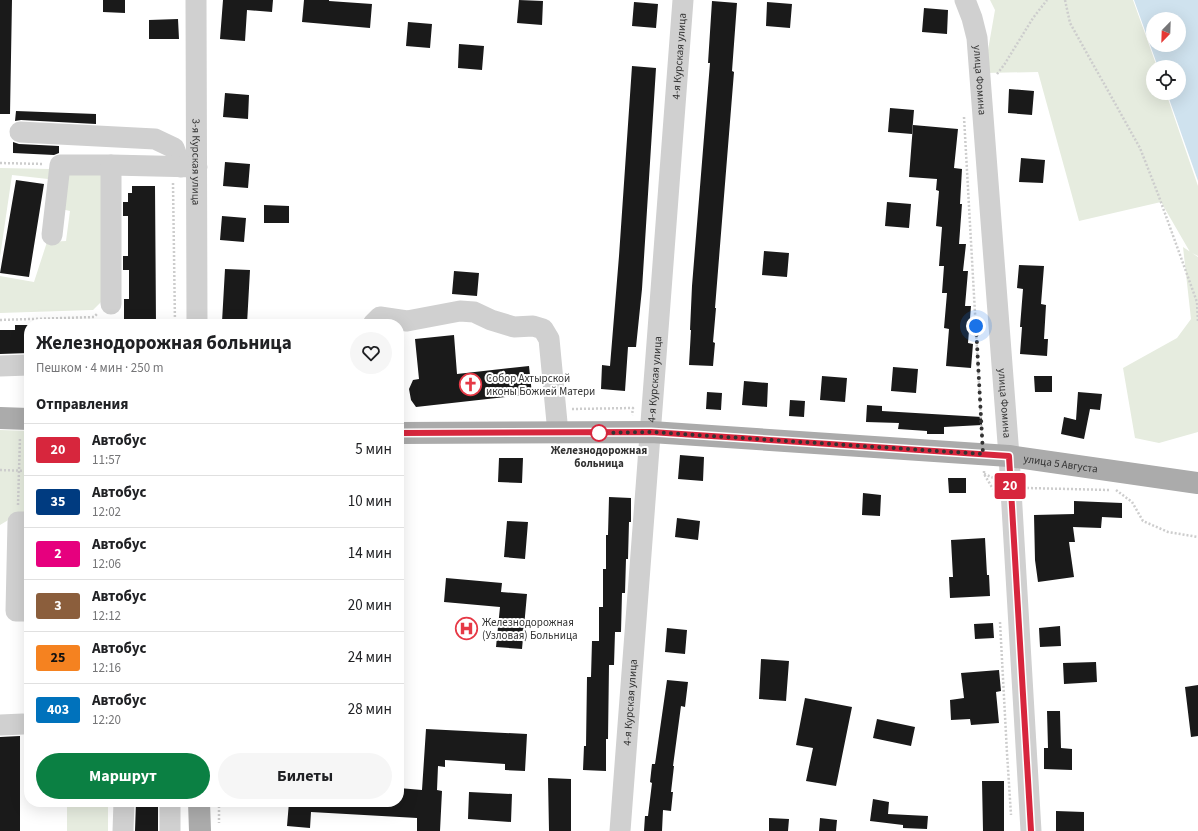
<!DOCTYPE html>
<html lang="ru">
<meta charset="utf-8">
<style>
body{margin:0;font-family:"Source Sans 3",sans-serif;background:#f6f6f6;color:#202124;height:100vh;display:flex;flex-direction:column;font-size:15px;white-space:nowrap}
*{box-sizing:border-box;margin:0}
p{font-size:13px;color:#757577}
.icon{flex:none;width:22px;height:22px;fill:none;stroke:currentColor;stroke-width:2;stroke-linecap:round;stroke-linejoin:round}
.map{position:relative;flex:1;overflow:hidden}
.panel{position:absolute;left:24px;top:319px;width:380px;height:488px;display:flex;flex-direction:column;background:#fff;border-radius:16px;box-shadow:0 4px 16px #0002}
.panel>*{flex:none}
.badge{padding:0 8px;border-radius:3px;font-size:14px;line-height:26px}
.needle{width:26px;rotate:203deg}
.controls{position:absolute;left:1146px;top:12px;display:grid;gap:8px}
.controls a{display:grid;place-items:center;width:40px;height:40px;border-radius:50%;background:#fff;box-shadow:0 4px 16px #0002;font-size:20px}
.you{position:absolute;width:20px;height:20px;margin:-10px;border:3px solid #fff;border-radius:50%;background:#1a73e8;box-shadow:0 0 0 6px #1a73e833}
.map>.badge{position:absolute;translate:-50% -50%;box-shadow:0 0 0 2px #fff}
h2{padding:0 12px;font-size:15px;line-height:36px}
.round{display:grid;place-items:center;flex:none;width:42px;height:42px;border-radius:21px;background:#f6f6f6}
.head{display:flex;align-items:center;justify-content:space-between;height:68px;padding:0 12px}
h1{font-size:19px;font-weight:700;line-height:30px}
.cta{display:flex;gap:8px;margin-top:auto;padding:8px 12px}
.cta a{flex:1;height:46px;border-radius:24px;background:#0b8043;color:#fff;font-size:16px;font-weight:700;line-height:46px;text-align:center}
.cta a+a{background:#f6f6f6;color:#202124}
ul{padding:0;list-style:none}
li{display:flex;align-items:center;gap:12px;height:52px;padding:0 12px;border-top:1px solid #e0e0e0}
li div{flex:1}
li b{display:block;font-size:15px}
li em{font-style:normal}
li .badge{min-width:44px;font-weight:700;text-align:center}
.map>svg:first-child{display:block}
.green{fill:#e6ecdf}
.water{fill:#cfe2ee;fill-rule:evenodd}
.building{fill:#1a1a1a}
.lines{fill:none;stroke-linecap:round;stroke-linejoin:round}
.path{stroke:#cdcdcd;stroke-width:2.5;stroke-dasharray:2 2;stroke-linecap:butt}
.minor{stroke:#d0d0d0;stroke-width:21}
.major{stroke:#ababab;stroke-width:22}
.line-casing{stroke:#fff;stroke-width:9}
.line{stroke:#d7263d;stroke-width:6}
.walk{stroke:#333;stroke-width:4;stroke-dasharray:0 7.2}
.stop-dot{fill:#fff;stroke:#d7263d;stroke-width:2}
.labels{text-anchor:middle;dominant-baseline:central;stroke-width:4;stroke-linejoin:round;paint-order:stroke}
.street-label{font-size:11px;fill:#333;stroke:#fff}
.poi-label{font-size:11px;fill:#333;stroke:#fff;text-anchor:start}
.stop-label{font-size:11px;font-weight:bold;fill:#333;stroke:#fff}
</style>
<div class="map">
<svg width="1198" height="831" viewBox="0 0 1198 831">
<rect width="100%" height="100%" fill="#fff"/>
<path class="green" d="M990,0H1133L1157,67H1153V93H1166L1198,186V256L1190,252L1161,202L1079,221L1038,72L984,73L995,10Z
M0,168L50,169L48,179L12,175L0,257Z
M70,172L104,173V299L93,310L0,313V276L34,282L47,242L66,241L70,211L61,209L63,188Z
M1183,247L1198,257V432L1159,443L1135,438L1123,368L1177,338L1191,319Z
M0,430L29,431V519H10L0,525V527Z
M67,802H108V831H67Z"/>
<path class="water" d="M1134,0H1198V181L1167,93H1179V67H1158ZM1153,19H1179V45H1153Z"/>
<path class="building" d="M0,0H12L10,114H0Z
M103,0H125V13L103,12Z
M223,0H273L272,12L247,10L245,41L220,39Z
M304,0H329V1L372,4L370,28L302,22Z
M519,0L543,1L542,25L517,23Z
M712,1L737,3L732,71L734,72L715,308H716L713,342L715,343L713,366L689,365L691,330H690L692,286L710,63H708Z
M634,2L658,4L656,28L632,26Z
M767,2L792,4L790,28L766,26Z
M924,8L948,10L947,34L922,32Z
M178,19L179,39H149V20Z
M408,22L432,24L430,48L406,46Z
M459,44L484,46L482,70L458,68Z
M632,66L656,68L642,289L636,347H628L625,391L601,389L602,365L610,366L619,256Z
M1009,89L1034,91L1032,115L1008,113Z
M225,93L249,95L248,119L223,117Z
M890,108L914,110L912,134L888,132Z
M16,111L96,114V124L21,120L15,121Z
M913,125L958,129L954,168L962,169L960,204H962L959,244H966L963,271H968L965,306H971L968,343L973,344L971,368L946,366L949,329L944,328L947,293H942L944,266H939L942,227L936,226L939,191L936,190L937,179L909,177Z
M13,142L19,144L59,146V153L54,155L13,153Z
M1021,158L1045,160L1043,183L1019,182Z
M225,162L250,164L248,188L223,186Z
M16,180L44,184L29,277L0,273Z
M132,186H155L156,324H124V299H129V270H123V256H128V216H123V202H128V193H132Z
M887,202L911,204L909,228L885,226Z
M264,205L289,206V223H264Z
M222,216L246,218L244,242L220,240Z
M764,251L789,253L787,277L762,275Z
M1019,265L1044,266L1041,304L1046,305L1044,339H1048L1047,356L1020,354L1022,327H1020L1023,289L1017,288Z
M225,269L250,270L247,324L222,322Z
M454,271L479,273L477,296L452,294Z
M15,325H29V353L0,354V330H15Z
M454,335L457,374L529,366L532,394L416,407L411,400L409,389L413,380L419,379L415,339Z
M893,367L918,369L916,393L891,391Z
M822,376L847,378L845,402L820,400Z
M1034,376H1052V392H1035Z
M744,381L768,383L767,407L742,405Z
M707,392L722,393L721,410L706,409Z
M1078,392L1102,394L1100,410L1090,409L1084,439L1061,434L1064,417L1076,420Z
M790,400L805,401L804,417L789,416Z
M867,405L882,406V411L982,417V425L944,427V434H927V431L898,429L899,423L866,422Z
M680,455L704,457L703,481L678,479Z
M499,458H523L522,483L498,482Z
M948,478H966V493H949Z
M863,493L881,495L880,516L862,515Z
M609,497L631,498V522H629L628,559H626L625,593H622L621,632H615L614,665H609L608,739H606V771L583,770L584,746H586L587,677H591L592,641H599V607H603V569H606V535H608Z
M1074,501L1122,503V518L1102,517L1101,528L1073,527L1075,542H1069L1074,577L1038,582L1035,560L1034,515L1074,514Z
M677,518L700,521L698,540L675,537Z
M507,521L528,522L525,559L504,557Z
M985,538L987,575H989L990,596L950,598L949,577H953L951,540Z
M446,578L502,583L501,592L527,594L522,649L496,647L500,607L444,602Z
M993,623L994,638L975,639L974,624Z
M1060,626L1061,646L1040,647L1039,628Z
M667,628L687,630L685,654L665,652Z
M761,659L789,661L786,701L759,699Z
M1096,662L1097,682L1064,684L1063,663Z
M999,670L1001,691L996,692L999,723L971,725L970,719L951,720L950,700L964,698L961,673Z
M667,680L688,682L685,707L681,706L673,766H674L671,792H673L671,811L663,810L662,831H644L645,816H648L652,783L650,782L652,764H655Z
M1198,685V736L1191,737L1185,687Z
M805,698L852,707L836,786L806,781L813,748L796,745Z
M1047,711H1060L1061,748L1072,749V770L1044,769V748H1048Z
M877,719L915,727L911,746L873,738Z
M426,729L527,734L525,771L505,770V764L445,760V767L438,766L437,790L442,791L440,831H417V818L311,812L310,828L287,826L289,802H399V788L422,790Z
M20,736V831H0V737Z
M548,778L571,779V831H549Z
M982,781H1004V831H983Z
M469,792L512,794L511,822L468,819Z
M873,799L889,802L888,814L928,816L927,829L903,828V825L870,821Z
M136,802H158V831H135Z
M1056,811L1084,812V831H1056Z
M769,818L789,819L788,831H769Z
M820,818L837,820L836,831H819Z"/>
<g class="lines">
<path class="path" d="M1065,0L1070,23L1140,148L1158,194L1197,302L1198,323
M997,74L1004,65L1033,18L1047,0
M964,117L982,438
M0,163L44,164
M173,183L175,324
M0,320L94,317L98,313
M572,409L633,408L632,415
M0,470L29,471
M984,471V474L993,489
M984,474L994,478
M1027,488L1110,490
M1116,490L1132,502L1143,521L1168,532L1198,537
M18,505L20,437
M1000,622L1007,753L1011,815
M219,802V823"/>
<g class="minor">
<path id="s1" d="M196,0L197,324"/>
<path id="s2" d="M965,0L972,18L977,38L1009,456L1031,831"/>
<path d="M20,132L155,139L174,148L181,167"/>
<path d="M52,235L60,165H111"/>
<path d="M111,304V165L197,167"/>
<path d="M373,324L380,317L407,321L460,311L474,312L491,320L514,327L533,326L543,329L549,339L558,433"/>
<path d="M0,366L29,365"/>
<path d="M29,522H18L16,611H29"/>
<path d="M0,725L23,724"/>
<path d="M123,831L124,802"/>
<path d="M170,831V802"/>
<path id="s3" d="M620,831L683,0"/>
</g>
<g class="major">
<path d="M0,418L29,419"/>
<path id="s4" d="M399,433L651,432L1009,456L1198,483"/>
<path d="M199,802L200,831"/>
</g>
</g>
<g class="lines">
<defs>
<path id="line" d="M399,433L651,432L1009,456L1031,831"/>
</defs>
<use href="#line" class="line-casing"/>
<use href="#line" class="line"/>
<path class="walk" d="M599,433L651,432L983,454L976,326"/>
</g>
<defs>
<symbol id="church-ring" viewBox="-11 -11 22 22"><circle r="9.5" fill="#fff" stroke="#e63946" stroke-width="1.5"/><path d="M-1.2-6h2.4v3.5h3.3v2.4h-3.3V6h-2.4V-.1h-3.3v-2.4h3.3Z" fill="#e63946"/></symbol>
<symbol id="hospital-ring" viewBox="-11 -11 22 22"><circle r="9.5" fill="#fff" stroke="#e63946" stroke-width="1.5"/><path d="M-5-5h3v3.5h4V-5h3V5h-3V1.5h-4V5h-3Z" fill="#e63946"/></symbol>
</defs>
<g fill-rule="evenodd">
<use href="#church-ring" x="458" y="372" width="25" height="25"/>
<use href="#hospital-ring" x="454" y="616" width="25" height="25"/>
</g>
<circle class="stop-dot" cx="599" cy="433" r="8"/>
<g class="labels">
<g class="street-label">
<text stroke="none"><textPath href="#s3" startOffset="777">4-я Курская улица</textPath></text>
<text stroke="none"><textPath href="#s2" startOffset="82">улица Фомина</textPath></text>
<text stroke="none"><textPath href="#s1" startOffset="162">3-я Курская улица</textPath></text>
<text stroke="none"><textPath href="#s3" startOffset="453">4-я Курская улица</textPath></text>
<text stroke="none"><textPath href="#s2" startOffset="406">улица Фомина</textPath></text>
<text stroke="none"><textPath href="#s4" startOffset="663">улица 5 Августа</textPath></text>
<text stroke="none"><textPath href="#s3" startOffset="129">4-я Курская улица</textPath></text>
</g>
<g class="poi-label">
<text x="486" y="378">Собор Ахтырской<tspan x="486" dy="13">иконы Божией Матери</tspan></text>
<text x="482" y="622">Железнодорожная<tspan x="482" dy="13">(Узловая) Больница</tspan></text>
</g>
<g class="stop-label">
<text x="599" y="450">Железнодорожная<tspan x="599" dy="13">больница</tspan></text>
</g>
</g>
</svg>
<div class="controls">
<a><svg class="needle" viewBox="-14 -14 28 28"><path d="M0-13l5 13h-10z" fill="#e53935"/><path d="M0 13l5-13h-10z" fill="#757577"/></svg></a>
<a><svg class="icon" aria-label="locate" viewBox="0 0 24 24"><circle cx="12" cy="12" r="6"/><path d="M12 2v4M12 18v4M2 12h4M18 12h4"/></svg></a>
</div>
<div class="you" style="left:976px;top:326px"></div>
<b class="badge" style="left:1010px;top:486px;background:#d7263d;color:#fff">20</b>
<section class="panel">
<div class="head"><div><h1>Железнодорожная больница</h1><p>Пешком · 4 мин · 250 m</p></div><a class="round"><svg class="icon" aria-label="heart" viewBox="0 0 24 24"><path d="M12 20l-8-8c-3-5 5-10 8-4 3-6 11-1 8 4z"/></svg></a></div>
<h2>Отправления</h2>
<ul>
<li><span class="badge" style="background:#d7263d;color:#fff">20</span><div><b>Автобус</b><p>11:57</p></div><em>5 мин</em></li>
<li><span class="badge" style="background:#003b80;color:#fff">35</span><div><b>Автобус</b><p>12:02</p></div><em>10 мин</em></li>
<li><span class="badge" style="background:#e6007e;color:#fff">2</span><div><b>Автобус</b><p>12:06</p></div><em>14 мин</em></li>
<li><span class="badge" style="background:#8b5e3c;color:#fff">3</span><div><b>Автобус</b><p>12:12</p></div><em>20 мин</em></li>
<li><span class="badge" style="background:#f58220;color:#111">25</span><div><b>Автобус</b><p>12:16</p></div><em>24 мин</em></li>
<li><span class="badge" style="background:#0072bc;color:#fff">403</span><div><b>Автобус</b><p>12:20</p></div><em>28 мин</em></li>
</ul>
<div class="cta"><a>Маршрут</a><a>Билеты</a></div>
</section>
</div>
